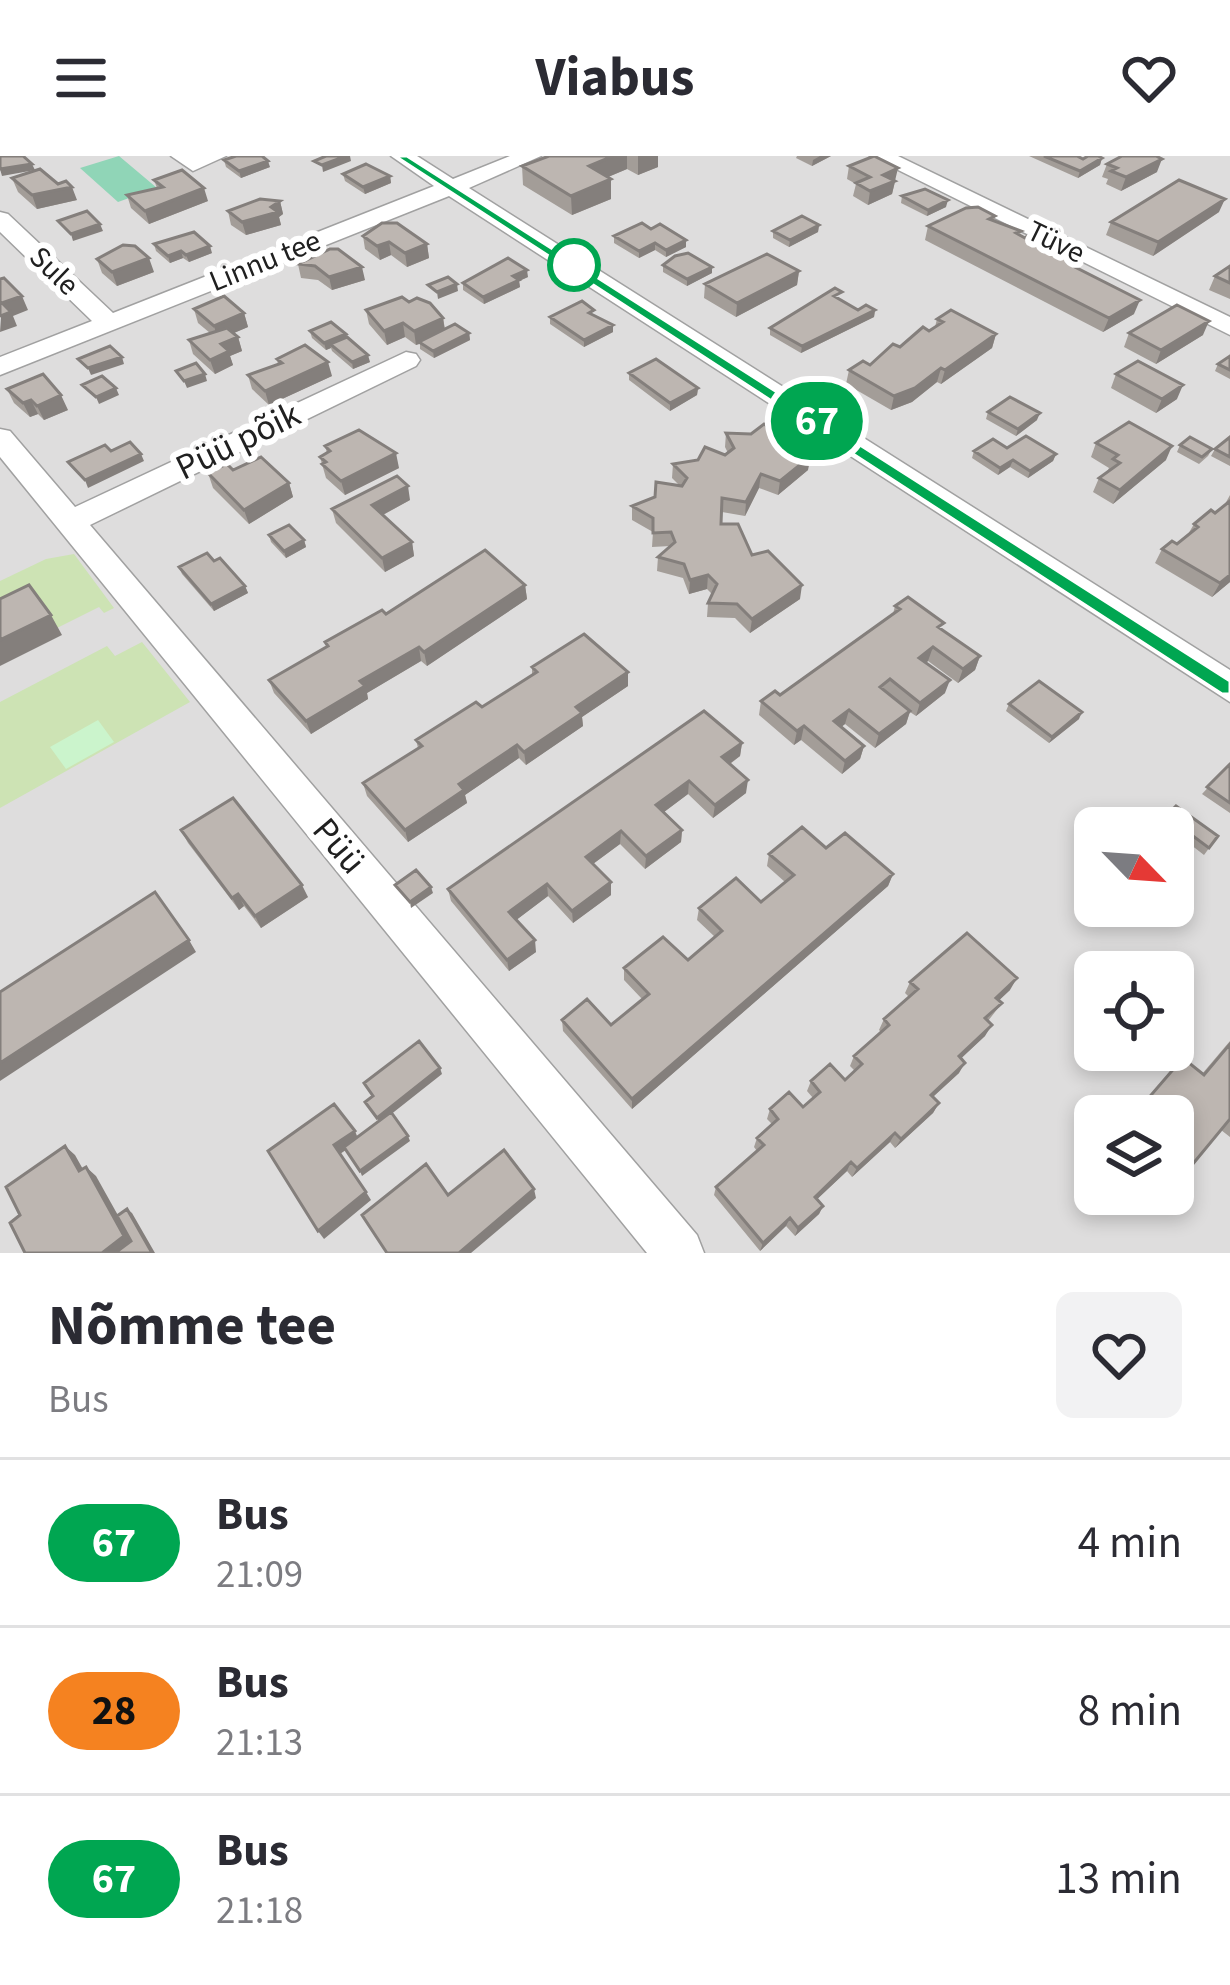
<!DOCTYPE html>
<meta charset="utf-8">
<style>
body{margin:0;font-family:"Source Sans 3",sans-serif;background:#f2f2f3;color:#2b2b33;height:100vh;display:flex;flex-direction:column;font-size:45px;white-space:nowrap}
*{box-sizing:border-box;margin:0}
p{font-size:39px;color:#7c7c81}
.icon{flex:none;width:66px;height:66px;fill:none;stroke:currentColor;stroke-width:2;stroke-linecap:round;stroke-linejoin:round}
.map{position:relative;height:1097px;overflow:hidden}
.details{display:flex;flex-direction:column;background:#fff;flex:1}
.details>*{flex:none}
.badge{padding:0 24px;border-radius:39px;font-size:42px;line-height:78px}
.needle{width:78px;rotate:115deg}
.fabs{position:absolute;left:1074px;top:651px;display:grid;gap:24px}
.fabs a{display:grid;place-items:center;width:120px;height:120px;border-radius:18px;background:#fff;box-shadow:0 6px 18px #0003;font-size:60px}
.map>.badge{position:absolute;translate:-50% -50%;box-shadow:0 0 0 6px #fff}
.round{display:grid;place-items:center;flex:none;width:126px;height:126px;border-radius:18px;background:#f2f2f3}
.summary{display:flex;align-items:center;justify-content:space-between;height:204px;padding:0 48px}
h1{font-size:57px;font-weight:700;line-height:90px}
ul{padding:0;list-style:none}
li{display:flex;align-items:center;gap:36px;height:168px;padding:0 48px;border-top:3px solid #e1e1e2}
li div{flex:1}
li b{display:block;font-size:45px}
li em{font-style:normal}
li .badge{min-width:132px;font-weight:700;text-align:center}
header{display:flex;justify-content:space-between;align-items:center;height:156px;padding:0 48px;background:#fff;font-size:54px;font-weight:700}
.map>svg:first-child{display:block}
.residential{fill:#dedddd;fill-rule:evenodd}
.grass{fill:#cde3b4}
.park{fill:#cbf4cc}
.pitch{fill:#90d5b7}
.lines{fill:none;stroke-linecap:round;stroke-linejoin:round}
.minor-casing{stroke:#a1a1a1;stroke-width:3}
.minor{fill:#fff;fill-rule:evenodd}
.wall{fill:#a39d98}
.shaded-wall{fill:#847f7c}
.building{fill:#bdb6b1;stroke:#847f7c;stroke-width:3}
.line{fill:#00a651;stroke:#fff;stroke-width:3}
.stop-dot{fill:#fff;stroke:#00a651;stroke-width:6}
.labels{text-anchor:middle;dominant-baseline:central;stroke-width:12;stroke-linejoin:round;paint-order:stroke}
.far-street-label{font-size:30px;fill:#202020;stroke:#fff}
.street-label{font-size:36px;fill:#202020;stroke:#fff}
</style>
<header><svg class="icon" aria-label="menu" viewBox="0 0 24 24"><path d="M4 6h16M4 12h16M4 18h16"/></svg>Viabus<svg class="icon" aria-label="heart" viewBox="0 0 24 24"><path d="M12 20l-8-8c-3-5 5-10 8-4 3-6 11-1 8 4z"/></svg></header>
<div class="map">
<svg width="1230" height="1097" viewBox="0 0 1230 1097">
<rect width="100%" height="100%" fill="#f0ede8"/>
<path class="residential" d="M0,0H1230V1097H0ZM1095,672H1173V750H1095ZM1095,816H1173V894H1095ZM1095,960H1173V1038H1095Z"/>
<path class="grass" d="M74,398L114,452L104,457L99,451L57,472L0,452V425L46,403Z
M142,486L190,546L0,652V546L107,490L115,500Z"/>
<path class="park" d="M98,564L114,586L66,613L50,591Z"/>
<path class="pitch" d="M119,0L157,32L118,46L80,12Z"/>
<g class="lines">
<defs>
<path id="minor" d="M171,0H226L193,15Z
M391,0H417L453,23L510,0H541L469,32L1230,514V546L449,40L0,219V201L92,165L0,76V56L8,58L113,157L434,30Z
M870,0H898L1230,161V179Z
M406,196L416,198L420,204L416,210L90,369L697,1079L704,1097H647L0,301V273L10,275L75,351Z"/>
</defs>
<use href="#minor" class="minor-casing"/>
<use href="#minor" class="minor"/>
</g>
<path class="wall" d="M549,0H658V11L638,19L627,13L608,21L611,23V43L572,59L523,29L522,10Z
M797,0H831L812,10L796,2Z
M1029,0H1077L1083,3L1102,2L1100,9L1078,22Z
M224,4L270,11L241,22L226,11Z
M1107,8L1157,16L1121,35L1106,28L1108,23L1102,21Z
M849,10L895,26L892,38L868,49L853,40L856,28L847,23Z
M343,18L390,20L391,27L365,38L345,25Z
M12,22L77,44L37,53L18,36Z
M154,24L208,45L149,68L131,52L127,39L157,32Z
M902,40L946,51L927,60L901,47Z
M280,45L283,58L279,61L281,69L246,79L231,69L228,55Z
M1219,56L1153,100L1106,79L1111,66Z
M995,60L994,65L1021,75L1020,79L1074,110L1134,158L1103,176L925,84L928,70Z
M819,69L818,76L789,91L773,82V75Z
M651,73L686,84V91L666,101L655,94L639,102L614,87V80Z
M363,80L427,88L429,102L407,111L391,99L380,104L365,93Z
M154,88L212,97L189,106L183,102L170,107L156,95Z
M330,93L365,124L332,134L318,124L301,122L298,108Z
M97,103L154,116L117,130L102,117Z
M663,109L712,111V117L687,130L663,116Z
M1230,110V143L1209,134L1215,120Z
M799,115L797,129L736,161L704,142L705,128Z
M528,121L519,125L520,131L484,148L463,134V127Z
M839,143L858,154H875L874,161L801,197L770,179V172Z
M409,146L443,162L445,173L469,177L470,184L434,202L420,193V188L416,189L405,181L387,189L369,168L366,154Z
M194,153L244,157L248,171L233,177L238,181L242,195L230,200L233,209L215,218L193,198L189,184L210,177L198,167Z
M595,160L613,176L584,191L550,168V161Z
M937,163L996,178L992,192L941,228L937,226L912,246L891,254L846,228L849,214L870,209L935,171Z
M310,175L346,181L370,206L353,213L332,195L331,192L326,194L312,182Z
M1129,177L1203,179L1156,208L1124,191Z
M1230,200V223L1215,215L1218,208Z
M277,203L332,220L269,249L252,233L248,219L278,209Z
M629,217L698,232L697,239L670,255L629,224Z
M1116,218L1177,243L1156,257L1111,232Z
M7,233L68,254L44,264L38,258L30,261L14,247Z
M988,256L1037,264L1016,280L986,263Z
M726,277L808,314L778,339L759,332L745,360L722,356L721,368L752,399L800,443L750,477L735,462L707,461L708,447L712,438L707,433L689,438L683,422L657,415L658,401L670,390L652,391L653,376L632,364V350L680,330L672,322L673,308L725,299L728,297L725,291Z
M1230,281V310L1211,300L1215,293Z
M1096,287L1166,304L1113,348L1093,336L1099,322L1107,316L1109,312L1091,301Z
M1180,289L1212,293L1208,300L1199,308L1177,296Z
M325,290L399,312L345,339L326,322L320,301L327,297Z
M1007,292L1056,298L1053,305L1028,322L1010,311L998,319L972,302L974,295Z
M233,314L289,327L293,341L249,368L213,332L208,317Z
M1230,339V426L1212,441L1155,407L1162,393L1177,388L1187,380L1194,368L1215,357L1224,350Z
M410,344L383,359L412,386L414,400L385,416L336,367L332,353Z
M269,379L304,384L306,391L286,402L271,386Z
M214,405L245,430L248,437L214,455L182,418L179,411Z
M525,429L527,443L427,510L421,505L367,537L368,543L311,578L274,537L269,524L326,491L325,486L386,458Z
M895,450L942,473L980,500L975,514L958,527L928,505L926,507L945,537L916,560L910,556L906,568L875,592L845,568L841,571L864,590L860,603L842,618L801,584L794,589L759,559L761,545L780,539L893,458Z
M532,511L628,516V530L582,561L583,570L526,609L519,602L465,639L467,647L408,686L367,640L363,627L418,592L416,584L482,551L532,519Z
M1009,548L1079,563L1049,587L1006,555Z
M742,587L740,600L730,608L746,637L713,662L688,638L664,656L682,674L681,686L645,713L620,688L593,708L611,726V739L573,767L548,740L516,764L536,796L509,815L451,745L448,733Z
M1230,608V657L1202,638Z
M1166,660L1218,680L1204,699L1173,675V672H1169L1161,666Z
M181,674L308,741L261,772L244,750L239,754L188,687Z
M826,692L893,718L888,730L632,953L563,875L562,864L611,869L642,843L624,824V812L688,804L715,781L697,764L699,752L761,746L785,726L767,710L769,698Z
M910,826L1010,834L999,844L1002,847L988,865L985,880L961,902L959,917L933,941L939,947L933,957L895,992L890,986L852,1021L847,1015L817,1043L823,1050L819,1058L795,1080L786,1070L760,1095L714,1039L716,1031L757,995L754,991L757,982L772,968L767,963L770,953L803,951L813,942L807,935L811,925L845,924L855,915L850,910L854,900L881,876L879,874L884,863L909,841L905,837Z
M1230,885V981L1221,974L1173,960H1132L1173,913L1202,918Z
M1132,1038H1168L1151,1055Z"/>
<path class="shaded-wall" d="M346,0H350L351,5L323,16L322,9Z
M613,0H627V13L589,29V10Z
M638,0H658V11L638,19Z
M820,0H831L812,10L813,4Z
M1102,2L1100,9L1078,22L1080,15Z
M1162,3L1157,16L1121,35L1126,21Z
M268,5L270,11L241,22L239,15Z
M32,8L35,14L2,20L0,13Z
M898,12L892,38L868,49L870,35L883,19Z
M390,20L391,27L365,38L363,31Z
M611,23V43L572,59L571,40Z
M72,31L77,44L37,53L32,39Z
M204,32L208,45L149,68L145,55Z
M1225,43L1219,56L1153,100L1158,86Z
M948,44L946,51L927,60L928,54Z
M280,45L283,58L279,61L281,69L246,79L242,66Z
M100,68L103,75L73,85L71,78Z
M819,69L818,76L789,91L790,84Z
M686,84V91L666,101V94Z
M389,86L391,99L380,104L377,90Z
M655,87V94L639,102V95Z
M427,88L429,102L407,111L405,97Z
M210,90L212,97L189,106L186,99Z
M181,95L183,102L170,107L168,100Z
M149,102L154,116L117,130L112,116Z
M362,111L365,124L332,134L329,121Z
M712,111V117L687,130V123Z
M527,114L528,121L519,125L520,131L484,148L483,141L513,120Z
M799,115L797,129L736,161L737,147Z
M457,128L458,135L438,143L437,136Z
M22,140L28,154L13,160L17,170L0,176L2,147Z
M1140,144L1134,158L1103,176L1109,162Z
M875,154L874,161L801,197L802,190Z
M244,157L248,171L218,184L214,170Z
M443,162L445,176L416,189L414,175Z
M1209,165L1203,179L1156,208L1161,194Z
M403,167L405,181L387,189L384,175Z
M613,169V176L584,191V184Z
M469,177L470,184L434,202L433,195Z
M346,178L347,185L330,188L331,192L326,194L324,187Z
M996,178L992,192L941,228L945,214Z
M238,181L242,195L230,200L233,209L215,218L210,204L221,188Z
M368,199L370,206L353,213L352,206Z
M122,201L124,208L91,219L88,212Z
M328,206L332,220L269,249L265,235Z
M941,212L937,226L912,246L891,254L894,240Z
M205,218L207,225L187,232L184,225Z
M1183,229L1177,243L1156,257L1162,243Z
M116,232L119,239L99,248L96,241Z
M698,232L697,239L670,255V247Z
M61,239L68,254L44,264L37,250Z
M31,244L38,258L30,261L23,247Z
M1040,257L1037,264L1016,280L1018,273Z
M1172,290L1166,304L1113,348L1120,334Z
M396,297L399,312L345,339L341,325Z
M141,298L144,305L88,332L85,324Z
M1056,298L1053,305L1028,322L1030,315Z
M811,300L808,314L778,339L780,325Z
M1013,304L1010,311L998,319L1000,312Z
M761,318L759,332L745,360L746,346Z
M289,327L293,341L249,368L244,354Z
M408,330L410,344L375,363L372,349Z
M304,384L306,391L286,402L284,395Z
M412,386L414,400L385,416L382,402Z
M708,419L707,433L689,438L690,424Z
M1230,419V426L1212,441L1220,427Z
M525,429L527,443L427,510L424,496Z
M802,429L800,443L750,477L752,463Z
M245,430L248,437L214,455L211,448Z
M51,459L62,479L0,510V484Z
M419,491L421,505L367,537L368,543L311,578L306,565L360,525Z
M933,491L928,505L915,515L919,502Z
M980,500L975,514L958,527L963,513Z
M628,516V530L582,561L583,570L526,609L524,596L576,551Z
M950,524L945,537L916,560L920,547Z
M849,554L845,568L831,579L834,565Z
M910,555L906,568L875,592L879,578Z
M1082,556L1079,563L1049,587L1052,581Z
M804,570L801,584L794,589L797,575Z
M742,587L740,600L721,614L722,601Z
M517,589L519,602L465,639L467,647L408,686L405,674L459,628Z
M864,590L860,603L842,618L845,605Z
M748,624L746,637L713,662L715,649Z
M689,625L688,638L656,662V649Z
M682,674L681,686L645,713L646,700Z
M621,675L620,688L586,713V701Z
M893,718L888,730L632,953V943Z
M611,726V739L573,767L572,755Z
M547,728L548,740L511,768L509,756Z
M302,729L308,741L261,772L255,760Z
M431,731L433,737L411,752L410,746Z
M238,738L244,750L239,754L232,742Z
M189,784L196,796L0,925V907Z
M535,784L536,796L509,815L507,804Z
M1017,822L1010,834L990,853L996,842Z
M992,869L985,880L952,911L959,900Z
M965,907L959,917L925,948L931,939Z
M440,912L442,918L380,967L377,962Z
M939,947L933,957L895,992L901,983Z
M355,975L359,985L340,998L334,989Z
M895,977L890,986L852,1021L857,1012Z
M408,980L410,985L362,1020L360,1015Z
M65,990L75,999L89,1024L79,1015Z
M851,1006L847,1015L811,1049L815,1041Z
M86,1011L96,1020L134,1088L122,1097H102Z
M534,1033L536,1042L471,1097H459Z
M366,1036L371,1044L324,1083L318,1075Z
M823,1050L819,1058L795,1080L798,1072Z
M127,1053L132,1057L155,1097H152Z
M790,1062L786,1070L760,1095L763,1087Z"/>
<path class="building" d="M0,0H23L32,8L0,13Z
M236,0H262L268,5L239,15L224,4Z
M326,0H346L322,9L314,5Z
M549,0H613L589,10L611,23L571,40L522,10Z
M874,0L898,12L883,19L895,25L870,35L856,27L870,21L849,10Z
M1044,0H1077L1083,3L1088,0H1098L1102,2L1080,15Z
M1122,0H1156L1162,3L1126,21L1111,15L1117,12L1107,8Z
M366,8L390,20L363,31L343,18Z
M40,13L58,28L66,25L72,31L32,39L12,22Z
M182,14L204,32L145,55L127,39L163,31L154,24Z
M1179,24L1225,43L1158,86L1111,66Z
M925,33L948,44L928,54L902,40Z
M260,43L280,45L271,51L278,56L242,66L228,55Z
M978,51L995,60L989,63L1021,75L1016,77L1025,82L1030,78L1053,96L1060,93L1076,102L1071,106L1075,111L1140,144L1109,162L928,70L966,52Z
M87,55L100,68L71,78L58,65Z
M802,60L819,69L790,84L773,75Z
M382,67H397L427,88L405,97L389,86L377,90L363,80Z
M642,67L651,73L660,68L686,84L666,94L655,87L639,95L614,80Z
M194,76L210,90L186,99L181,95L168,100L154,88Z
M123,89L135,90L149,102L112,116L97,103Z
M330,93H338L362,111L329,121L315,110L298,108Z
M688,97L712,111L687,123L663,109L675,100Z
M767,98L799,115L737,147L705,128Z
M508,102L527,114L513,120L519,124L483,141L463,127Z
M1230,110V127L1215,120Z
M448,121L457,128L437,136L428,129Z
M4,122L22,140L2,147L11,156L0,160V123Z
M835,132L842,136L834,140L858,154L866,149L875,154L802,190L770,172Z
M224,140L244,157L214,170L194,153Z
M402,141L409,146L417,142L430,147L443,162L414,175L403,167L384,175L366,154Z
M582,145L594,154L589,157L613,169L584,184L550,161Z
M1177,149L1209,165L1161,194L1129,177Z
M951,154L996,178L945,214L941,212L915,232L894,240L849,214L863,205L870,209L893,188L900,191L923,171L929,175L943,166L937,163Z
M331,166L346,178L324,187L310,175Z
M455,168L469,177L433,195L419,186Z
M227,172L238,181L221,188L229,195L210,204L189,184Z
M347,181L368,199L352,206L330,188Z
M305,189L328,206L265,235L248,219L282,207L277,203Z
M110,190L122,201L88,212L78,203Z
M1230,200V214L1218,208Z
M656,203L698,232L670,247L629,217Z
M1138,205L1183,229L1162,243L1116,218Z
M196,207L205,218L184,225L176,215Z
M43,218L61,239L37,250L31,244L23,247L7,233Z
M102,220L116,232L96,241L82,229Z
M1010,241L1040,257L1018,273L988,256Z
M1129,266L1172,290L1120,334L1099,322L1120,307L1113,303L1118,299L1096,287Z
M764,268L811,300L780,325L761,318L746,346L722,342L721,368H738L752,399L768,395L802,429L752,463L737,448L708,447L717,428L708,419L690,424L684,408L658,401L675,386L671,376L653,377V362L632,350L655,341L656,326L682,330L687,322L673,308L698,304L705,291L725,299L734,292L726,277L751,278Z
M359,274L396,297L341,325L322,308L326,306L320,301L330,295L325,290Z
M1026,280L1056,298L1030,315L1013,304L1000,312L974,295L993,283L1007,292Z
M1190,281L1212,293L1202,301L1180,289Z
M1230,281V301L1215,293Z
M130,286L141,298L85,324L68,306L105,289L111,295Z
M261,301L289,327L244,354L208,317L227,308L233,314Z
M397,320L408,330L372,349L412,386L382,402L332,353Z
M1230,345V419L1220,427L1162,393L1172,385L1177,388L1198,371L1194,368L1211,354L1215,357Z
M289,369L304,384L284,395L269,379Z
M485,394L525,429L424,496L419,491L360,525L365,530L306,565L269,524L328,490L325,486L382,454L386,458Z
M207,397L214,405L220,402L245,430L211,448L179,411Z
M29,429L51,459L0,484V443Z
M908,441L944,467L938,471L980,500L963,513L933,491L919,502L950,524L920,547L890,523L880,531L910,555L879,578L849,554L834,565L864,590L845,605L804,570L797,575L761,545L775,535L780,539L900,453L895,450Z
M584,478L628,516L576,551L582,557L524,596L517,589L459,628L464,634L405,674L363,627L422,590L416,584L476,546L482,551L537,516L532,511Z
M1039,525L1082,556L1052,581L1009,548Z
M704,555L742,587L722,601L748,624L715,649L689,625L656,649L682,674L646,700L621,675L586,701L611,726L572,755L547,728L509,756L535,784L507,804L448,733Z
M1230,608V647L1207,631Z
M233,642L302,729L255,760L238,738L232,742L181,674Z
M1176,650L1218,680L1209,692L1166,660Z
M802,671L826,692L845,677L893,718L632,943L562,864L587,843L611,869L649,838L624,812L663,781L688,804L722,775L699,752L736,722L761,746L794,719L769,698Z
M416,714L431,731L410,746L395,729Z
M155,736L189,784L0,907V836Z
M967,777L1017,822L996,842L1002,847L985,862L992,869L959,900L965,907L931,939L939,947L901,983L895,977L857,1012L851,1006L815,1041L823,1050L798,1072L790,1062L763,1087L716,1031L764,989L757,982L778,963L770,953L789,936L803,951L820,936L811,925L830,908L845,924L862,908L854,900L889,869L884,863L918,833L910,826Z
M419,885L440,912L377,962L365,946L373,940L364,927Z
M1230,888V963L1173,1032V960H1133L1183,902L1204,919Z
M334,948L355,975L334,989L366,1036L318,1075L268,995Z
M391,956L408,980L360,1015L344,991Z
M65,990L79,1015L86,1011L124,1080L102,1097H25L10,1067L20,1059L6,1031Z
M504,994L534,1033L459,1097H387L362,1059L426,1008L448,1039Z
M1152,1038H1168L1161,1047Z
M127,1053L152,1097H115L131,1085L117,1060Z"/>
<path class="line" d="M395,0H407L1230,525V538H1222Z"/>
<circle class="stop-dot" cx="574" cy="109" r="24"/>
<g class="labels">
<g class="far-street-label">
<text transform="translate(1056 86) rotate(26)">Tüve</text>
<text transform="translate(265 105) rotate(-22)">Linnu tee</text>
<text transform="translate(54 115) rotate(44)">Sule</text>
</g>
<g class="street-label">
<text transform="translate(238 285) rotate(-26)">Püü põik</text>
<text transform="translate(339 690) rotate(50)">Püü</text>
</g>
</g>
</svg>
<div class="fabs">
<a><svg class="needle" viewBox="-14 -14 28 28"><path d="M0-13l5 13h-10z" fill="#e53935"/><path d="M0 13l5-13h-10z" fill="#7c7c81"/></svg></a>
<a><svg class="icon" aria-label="locate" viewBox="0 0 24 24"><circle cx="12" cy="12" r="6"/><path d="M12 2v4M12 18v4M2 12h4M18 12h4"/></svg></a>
<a><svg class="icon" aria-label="layers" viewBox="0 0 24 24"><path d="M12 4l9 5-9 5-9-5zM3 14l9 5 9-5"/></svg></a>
</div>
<b class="badge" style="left:817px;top:265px;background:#00a651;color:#fff">67</b>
</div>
<section class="details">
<div class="summary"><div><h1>Nõmme tee</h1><p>Bus</p></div><a class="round"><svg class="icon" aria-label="heart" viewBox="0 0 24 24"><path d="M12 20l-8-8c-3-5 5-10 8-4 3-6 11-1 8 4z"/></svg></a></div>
<ul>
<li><span class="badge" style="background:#00a651;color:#fff">67</span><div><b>Bus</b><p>21:09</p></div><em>4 min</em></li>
<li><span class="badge" style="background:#f58220;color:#111">28</span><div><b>Bus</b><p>21:13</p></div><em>8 min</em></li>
<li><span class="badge" style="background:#00a651;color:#fff">67</span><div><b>Bus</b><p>21:18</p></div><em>13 min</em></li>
</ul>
</section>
